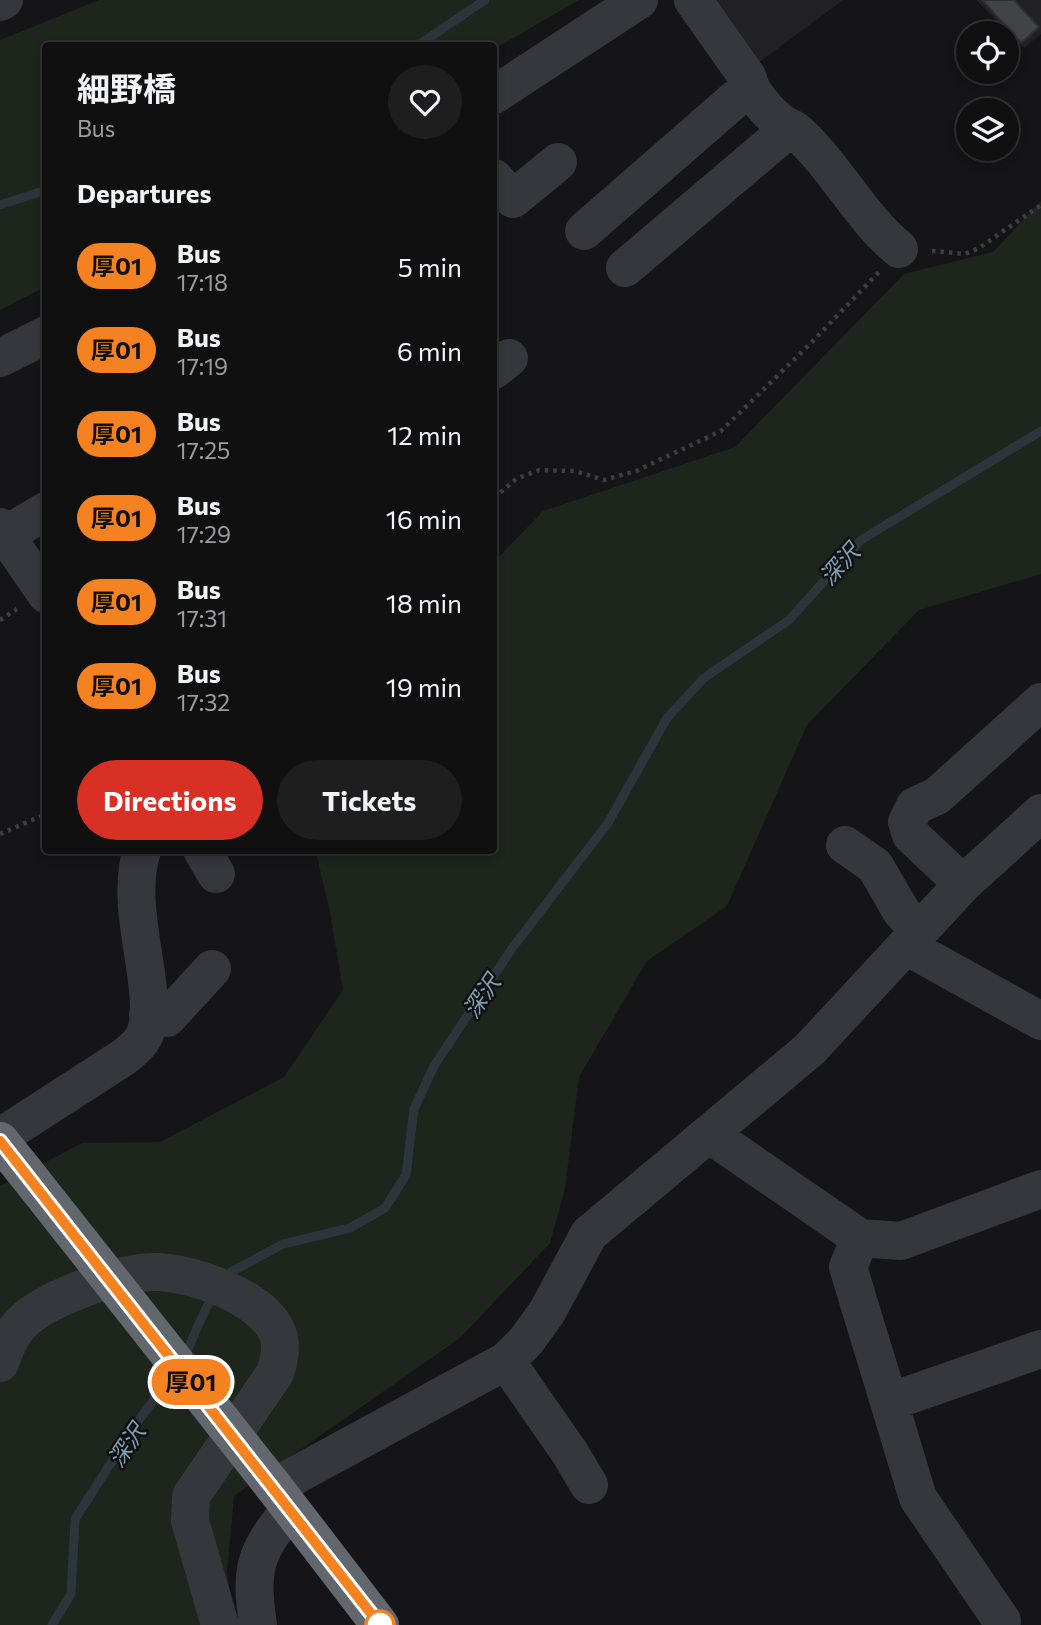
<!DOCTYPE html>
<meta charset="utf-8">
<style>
body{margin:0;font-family:Commissioner,"Noto Sans JP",sans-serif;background:#1e1e1f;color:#f1f3f6;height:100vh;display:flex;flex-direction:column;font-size:26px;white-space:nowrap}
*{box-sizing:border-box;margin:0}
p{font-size:23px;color:#9c9d9f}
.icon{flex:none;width:38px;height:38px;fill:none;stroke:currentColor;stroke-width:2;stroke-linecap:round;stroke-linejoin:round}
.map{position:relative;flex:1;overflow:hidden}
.side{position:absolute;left:42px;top:42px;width:455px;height:812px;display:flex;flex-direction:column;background:#101011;border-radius:7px;box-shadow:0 4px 10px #0003,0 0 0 2px #303031}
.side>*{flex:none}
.badge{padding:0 14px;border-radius:23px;font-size:24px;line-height:46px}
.tools{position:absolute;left:956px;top:21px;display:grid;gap:14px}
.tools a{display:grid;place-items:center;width:63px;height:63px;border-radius:50%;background:#101011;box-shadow:0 4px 10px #0003,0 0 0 2px #303031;font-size:35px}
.map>.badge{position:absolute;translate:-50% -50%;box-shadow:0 0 0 4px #fff}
h2{padding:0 35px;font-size:26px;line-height:63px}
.round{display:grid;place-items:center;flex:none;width:74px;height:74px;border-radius:37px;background:#1e1e1f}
.summary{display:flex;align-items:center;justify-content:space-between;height:119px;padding:0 35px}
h1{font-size:33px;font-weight:700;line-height:52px}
.button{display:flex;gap:14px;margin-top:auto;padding:14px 35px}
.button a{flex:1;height:80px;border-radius:42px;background:#d93025;color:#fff;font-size:28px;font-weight:700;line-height:80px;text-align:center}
.button a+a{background:#1e1e1f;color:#f1f3f6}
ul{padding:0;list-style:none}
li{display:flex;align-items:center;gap:21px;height:84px;padding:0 35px}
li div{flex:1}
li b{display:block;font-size:26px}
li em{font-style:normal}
li .badge{min-width:77px;font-weight:700;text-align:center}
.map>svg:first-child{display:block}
.built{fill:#212124}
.green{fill:#1d251d}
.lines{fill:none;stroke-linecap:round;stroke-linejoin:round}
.stream{stroke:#2b353b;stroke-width:9}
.building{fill:#414347;stroke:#2f2f33;stroke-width:2}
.path{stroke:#3c3e43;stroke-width:4.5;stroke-dasharray:3.5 5;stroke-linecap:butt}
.minor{stroke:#36373c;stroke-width:38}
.highway{stroke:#62666d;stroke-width:38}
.highway-bridge{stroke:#62666d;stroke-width:38}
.line-casing{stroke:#fff;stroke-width:16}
.line{stroke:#f58220;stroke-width:10}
.stop-dot{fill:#fff;stroke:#f58220;stroke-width:3.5}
.labels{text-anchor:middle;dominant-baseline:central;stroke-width:5;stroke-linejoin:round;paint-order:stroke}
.water-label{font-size:23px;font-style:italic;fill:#7e9eb2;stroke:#101012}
</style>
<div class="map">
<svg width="1041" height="1625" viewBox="0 0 1041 1625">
<rect width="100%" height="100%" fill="#151517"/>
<path class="built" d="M703,0H843L754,66Z
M976,0H1041V34L1024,48Z"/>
<path class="green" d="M99,0H579L494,49V46H46L45,287L0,310V40Z
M1041,201V574L919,610L807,725L727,906L647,961L579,1077L565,1189L550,1243L460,1338L234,1496L227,1573L236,1625H0V1186L82,1143L160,1142L284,1077L343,990L330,912L316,853L320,851L494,850V562L543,511L735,447L904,274L993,252Z"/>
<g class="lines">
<path class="stream" d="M417,46L485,0
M0,205L46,190
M225,1280L231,1272L283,1244L350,1228L385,1208L406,1175L414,1109L434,1066L513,947L608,823L667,718L704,678L789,620L861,540L1041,431
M184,1358L206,1308L215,1295
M52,1625L71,1594L75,1519L136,1424L172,1375"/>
</g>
<path class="building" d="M982,0H1014L1039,27L1021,43Z"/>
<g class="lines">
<path class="path" d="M932,251L965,254L979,248L1041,205
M494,498L516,479L539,470L575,471L604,480L636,471L721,431L809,345L879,272
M0,620L17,609
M0,834L46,814"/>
<path class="minor" d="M693,0L748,78C750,93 770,115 783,124C788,127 793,128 797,132C836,167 859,216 899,249
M0,2L4,0
M494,95L639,0
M494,178L513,199L558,162
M584,231L749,87
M625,268L777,139L782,123
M0,358L46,335
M494,370L509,358
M0,527L46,594
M5,535L46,511
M845,845L875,866L901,911L919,932
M202,850L216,874
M963,884L911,835L907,822L915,806L937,796L1041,702
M906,946L1041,1021
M148,1014L167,1018L212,969
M709,1134L860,1238L901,1241L1041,1189
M0,1137L124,1057C134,1049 144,1041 147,1028C150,1016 149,1002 148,990C144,946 128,894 142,850
M860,1238L848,1267L889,1402L1041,1349
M506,1361L570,1453L589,1485
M0,1363C6,1346 12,1330 27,1318C54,1296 122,1271 157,1272C193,1273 262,1297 277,1332C283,1345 279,1361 275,1373L191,1496L190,1521L220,1625
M889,1402L918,1498L1002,1621
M274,1487L506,1361L526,1341L547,1312L589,1234L810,1049L963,884L1041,813
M258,1625C250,1569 254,1553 290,1510"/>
<path class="highway" d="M0,1141L25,1172
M274,1487L380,1625"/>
<path class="highway-bridge" d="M25,1172L274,1487"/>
</g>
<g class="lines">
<defs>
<path id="line" d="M0,1141L380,1625"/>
</defs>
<use href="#line" class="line-casing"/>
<use href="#line" class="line"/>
</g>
<circle class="stop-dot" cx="380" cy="1625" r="14"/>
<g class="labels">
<g class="water-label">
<text transform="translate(839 564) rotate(-48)">深沢</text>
<text transform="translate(481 996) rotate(-56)">深沢</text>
<text transform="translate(126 1445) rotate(-56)">深沢</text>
</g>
</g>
</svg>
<div class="tools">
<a><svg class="icon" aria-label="locate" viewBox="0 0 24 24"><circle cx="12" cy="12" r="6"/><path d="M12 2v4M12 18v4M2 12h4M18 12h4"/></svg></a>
<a><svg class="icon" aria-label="layers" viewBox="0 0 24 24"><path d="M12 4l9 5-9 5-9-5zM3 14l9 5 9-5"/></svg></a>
</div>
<b class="badge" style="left:191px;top:1382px;background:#f58220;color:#111">厚01</b>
<section class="side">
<div class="summary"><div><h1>細野橋</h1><p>Bus</p></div><a class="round"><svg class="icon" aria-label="heart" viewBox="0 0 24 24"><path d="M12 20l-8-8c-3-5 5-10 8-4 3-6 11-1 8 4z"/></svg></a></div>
<h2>Departures</h2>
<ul>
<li><span class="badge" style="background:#f58220;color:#111">厚01</span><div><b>Bus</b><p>17:18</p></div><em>5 min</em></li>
<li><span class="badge" style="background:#f58220;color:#111">厚01</span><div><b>Bus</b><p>17:19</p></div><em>6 min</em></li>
<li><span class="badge" style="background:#f58220;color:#111">厚01</span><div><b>Bus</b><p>17:25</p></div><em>12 min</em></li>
<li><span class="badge" style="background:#f58220;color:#111">厚01</span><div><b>Bus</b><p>17:29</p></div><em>16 min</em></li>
<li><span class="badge" style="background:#f58220;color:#111">厚01</span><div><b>Bus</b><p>17:31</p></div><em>18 min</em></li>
<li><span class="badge" style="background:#f58220;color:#111">厚01</span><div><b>Bus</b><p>17:32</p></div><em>19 min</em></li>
</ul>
<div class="button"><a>Directions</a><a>Tickets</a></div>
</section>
</div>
